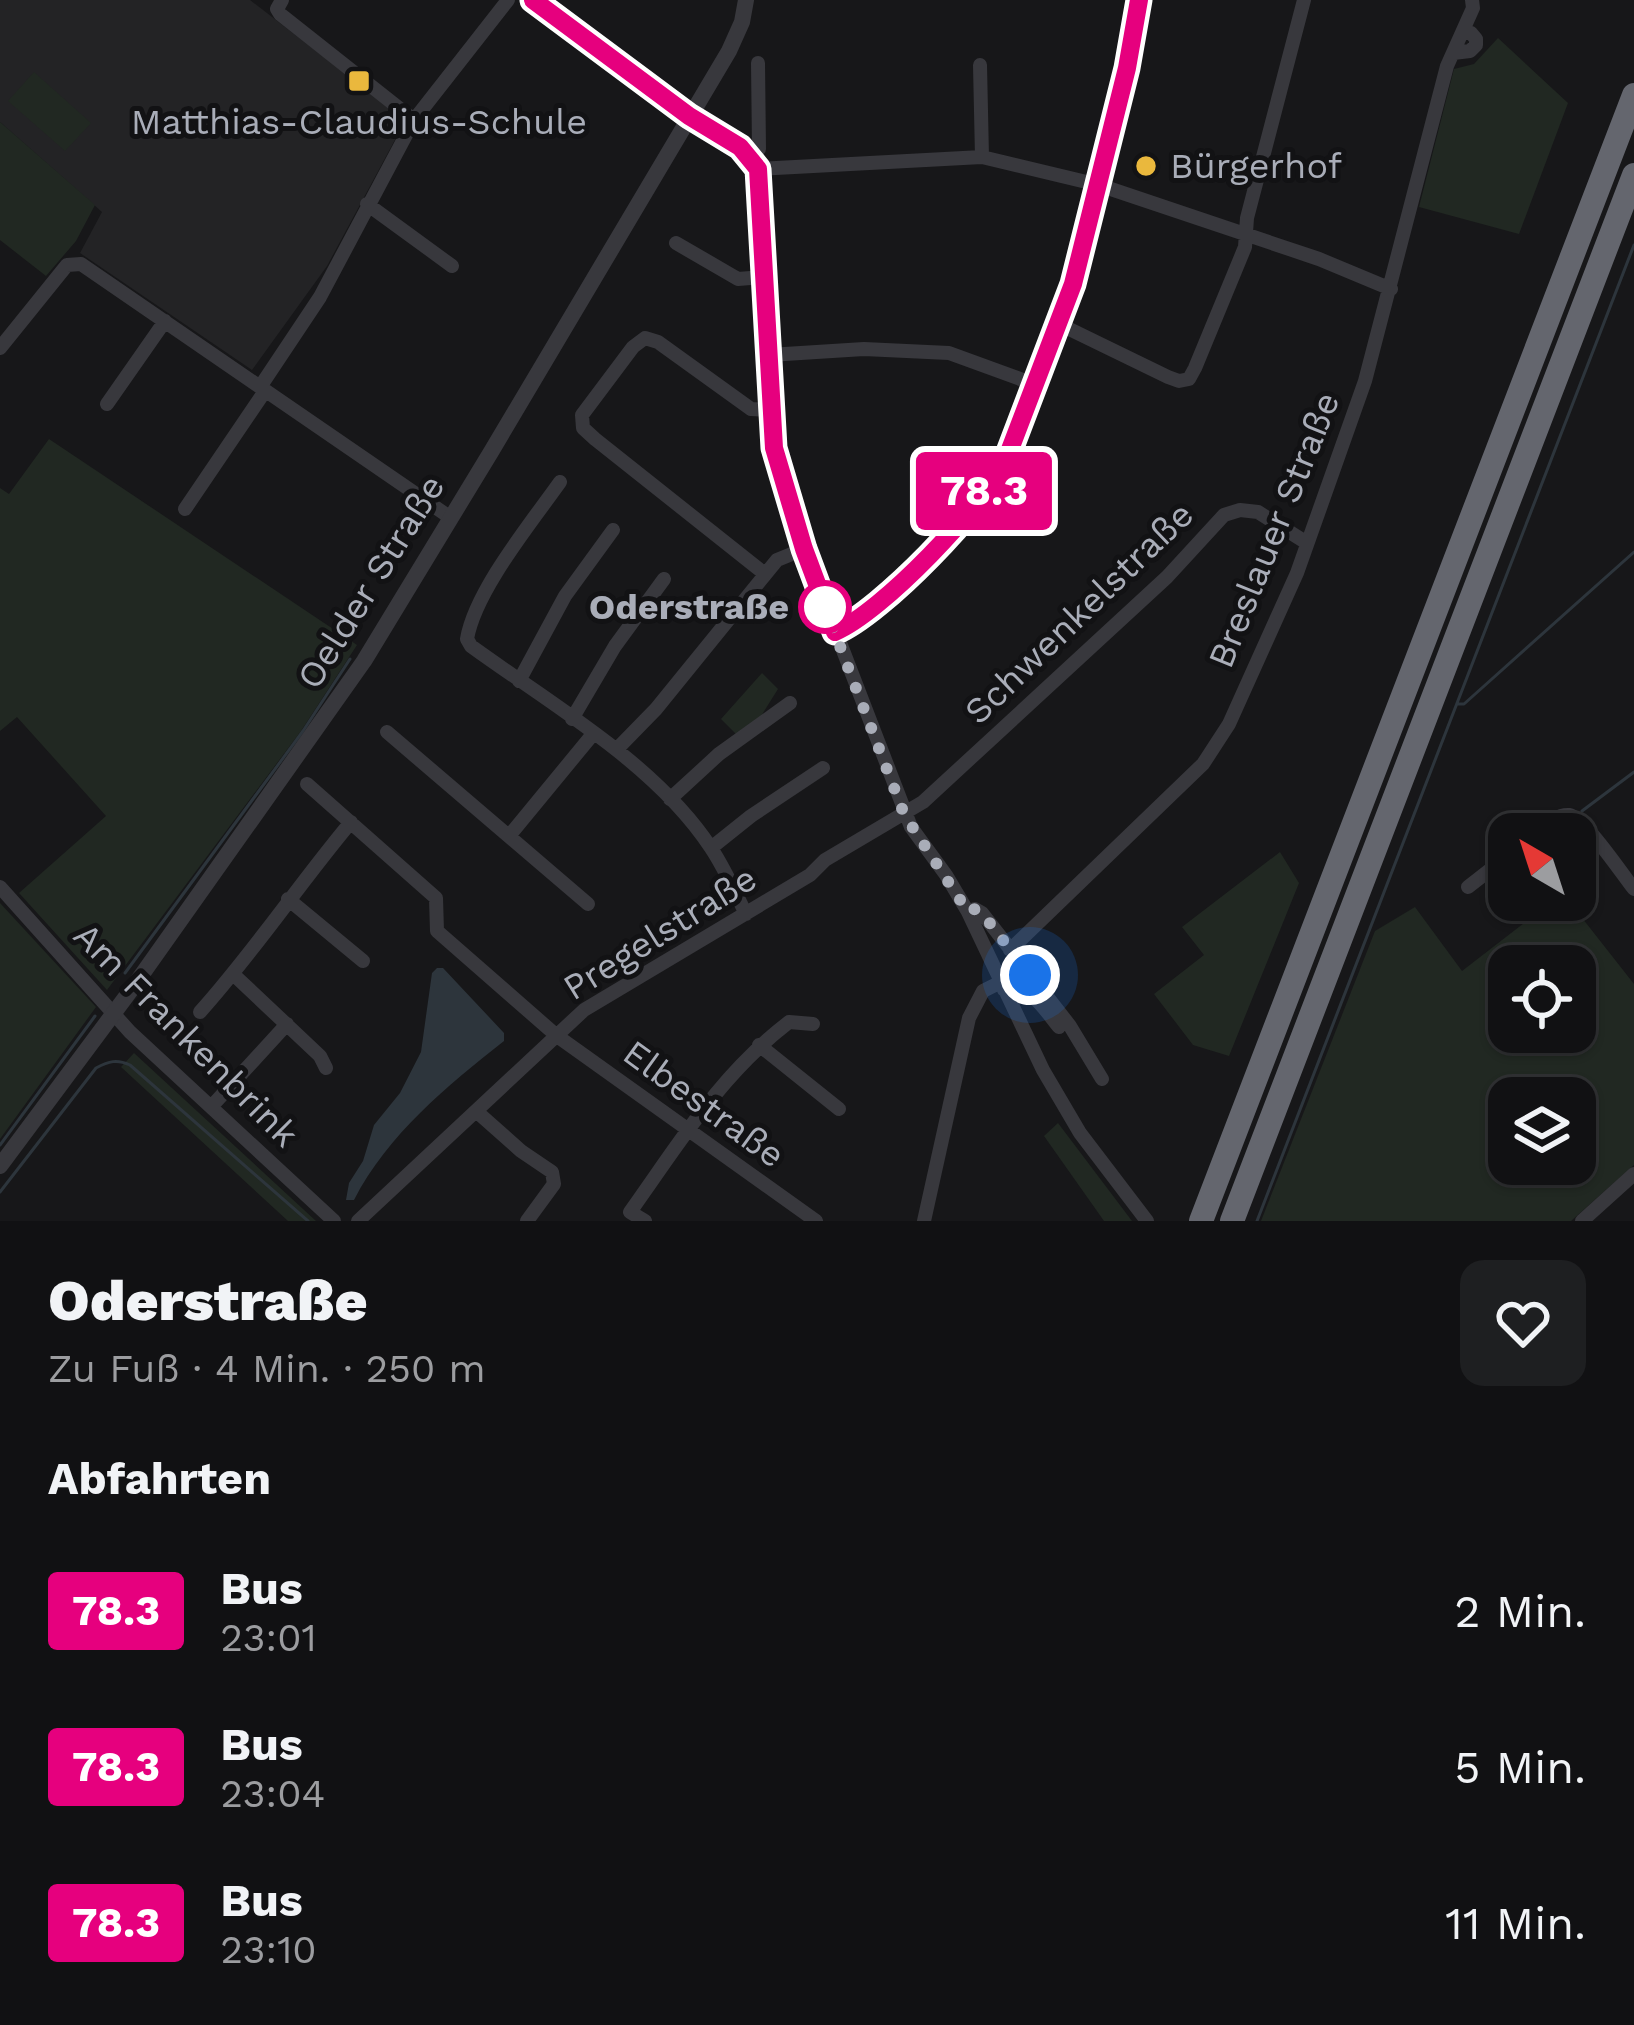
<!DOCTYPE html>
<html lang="de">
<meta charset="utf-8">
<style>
body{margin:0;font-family:"Work Sans",sans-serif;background:#1e1f21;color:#f1f3f6;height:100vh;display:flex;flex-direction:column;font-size:45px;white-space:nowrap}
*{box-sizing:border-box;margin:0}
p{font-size:39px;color:#9c9da0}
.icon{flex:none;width:66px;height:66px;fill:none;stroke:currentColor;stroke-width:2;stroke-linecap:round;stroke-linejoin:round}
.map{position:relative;height:1221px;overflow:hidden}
.panel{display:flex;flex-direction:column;background:#111113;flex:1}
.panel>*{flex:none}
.badge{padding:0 24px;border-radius:9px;font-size:42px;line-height:78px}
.needle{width:78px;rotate:321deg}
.buttons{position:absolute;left:1488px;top:813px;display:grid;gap:24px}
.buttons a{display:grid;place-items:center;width:108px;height:108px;border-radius:24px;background:#111113;box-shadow:0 3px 9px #0004,0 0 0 3px #303133;font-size:60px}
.you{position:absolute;width:60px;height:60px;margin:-30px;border:9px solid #fff;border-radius:50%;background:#1a73e8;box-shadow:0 0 0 18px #1a73e833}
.map>.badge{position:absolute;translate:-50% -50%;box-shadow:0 0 0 6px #fff}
h2{padding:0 48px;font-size:45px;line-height:108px}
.round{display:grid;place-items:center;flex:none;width:126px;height:126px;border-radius:24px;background:#1e1f21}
.overview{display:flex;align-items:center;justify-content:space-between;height:204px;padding:0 48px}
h1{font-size:57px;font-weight:800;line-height:90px}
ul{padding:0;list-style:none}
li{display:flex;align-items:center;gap:36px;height:156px;padding:0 48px}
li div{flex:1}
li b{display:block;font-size:45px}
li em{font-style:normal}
li .badge{min-width:132px;font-weight:700;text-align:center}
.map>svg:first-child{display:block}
.built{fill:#232325}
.green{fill:#212822;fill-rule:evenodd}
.water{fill:#2d353c}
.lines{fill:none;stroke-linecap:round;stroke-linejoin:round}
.stream{stroke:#2d353c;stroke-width:3}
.minor{stroke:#38383d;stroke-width:14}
.tertiary{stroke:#38383d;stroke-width:16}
.motorway{stroke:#64666e;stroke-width:24}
.line-casing{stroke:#fff;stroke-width:27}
.line{stroke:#e6007e;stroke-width:18}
.walk{stroke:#a9adb8;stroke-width:12;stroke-dasharray:0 21.6}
.poi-dot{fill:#eab83d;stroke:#121214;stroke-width:4.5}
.stop-dot{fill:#fff;stroke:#e6007e;stroke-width:6}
.labels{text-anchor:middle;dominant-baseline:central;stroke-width:10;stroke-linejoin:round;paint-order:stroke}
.poi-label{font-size:36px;fill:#a9adb8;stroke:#121214}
.street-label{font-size:36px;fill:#a9adb8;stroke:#121214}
.stop-label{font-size:36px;font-weight:bold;fill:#a9adb8;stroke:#121214;text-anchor:end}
</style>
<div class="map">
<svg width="1634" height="1221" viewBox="0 0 1634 1221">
<rect width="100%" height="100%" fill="#171719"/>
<path class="built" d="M0,0H250L399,115L401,123L397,136L327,266L252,370L80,253L102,212L0,122Z"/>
<path class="green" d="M1498,38L1568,103L1519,234L1419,207L1454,69L1474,64Z
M34,72L91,123L65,151L8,101Z
M0,122L95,205L76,241L46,276L0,240Z
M49,439L357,645L301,731L107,990L19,893L106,816L17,717L0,731V488L9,494Z
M762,673L778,689L758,721L738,736L721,719Z
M1280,852L1299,883L1229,1056L1193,1045L1154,994L1204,955L1182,927Z
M1554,900H1568L1634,984V1165L1571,1221H1261L1375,931L1415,907L1462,971ZM1509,966H1575V1032H1509ZM1509,1098H1575V1164H1509Z
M0,903L96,1007L0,1139Z
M134,1053L316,1221H288L121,1067Z
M1058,1123L1132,1221H1104L1044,1136Z"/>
<path class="water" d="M437,968H443L504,1033V1041C447,1086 388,1134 354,1200H346L349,1183L363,1161L374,1125L400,1093L421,1052L432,973Z"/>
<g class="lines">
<path class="stream" d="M1458,704H1464L1634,552
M1582,811L1634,772
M1549,834L1567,822
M125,973L303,731L350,659
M0,1145L95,1016
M0,1192L96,1068C109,1061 117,1059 130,1065L308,1221
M1257,1221L1634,245"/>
<path class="minor" d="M282,0L277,9L280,14L414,120
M533,0L689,116L740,147L758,169L774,448L804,549L911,827L946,875L968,912L1043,1070L1080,1133L1147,1221
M1453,53L1470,51L1476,45V39L1471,33L1463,32
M980,65L982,157
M750,157L759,149L758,63
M758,169L982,157L1099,185L1319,259L1391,289
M367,204L452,266
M676,243L738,279L763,277
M1059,324L1168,377L1179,381L1189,379L1195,368L1245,247L1247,218L1304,0
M0,348L67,265L81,264L451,518
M769,355L864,349L949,353L1034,384
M260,387L320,297L414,120L508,0
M107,404L165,321
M560,482C531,523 475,591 467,639L471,646C552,705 656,764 711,848C725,869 735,892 746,914
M185,509L265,391
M765,574L595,439L583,428L582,415L633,347L645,338L658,342L751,409L771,410
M835,632C883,611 982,507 1006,460L1073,284L1127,67L1139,0
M519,681L565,596L613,530
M572,719L615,646L664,579
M387,732L588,904
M617,749L656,709L777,560L804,549
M307,784L436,898L437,931L557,1036L816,1221
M670,799L719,754L790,703
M1535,834C1544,827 1556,814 1569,815C1585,818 1622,874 1634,889
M509,836L593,734
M711,848L751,816L823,768
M0,887L130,1032L334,1221
M1468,887L1509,855
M288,899L363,961
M968,912L975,909L982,913L1070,1026L1102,1079
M1010,950L1203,764L1229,724L1297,573L1365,381L1447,66L1473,8L1472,0
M234,975L320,1056L326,1068
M1004,990C1030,983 1044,1009 1059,1027
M200,1012C254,952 299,884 351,822
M759,1045L839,1109
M211,1107L287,1024
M476,1111L521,1151L552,1172L554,1184L527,1221
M358,1221L584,1010L810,875L825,860L923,802L1167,577L1224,515L1240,510L1258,512L1307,543
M645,1221L630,1212C680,1142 720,1075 789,1022L813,1024
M924,1221L969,1018L983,991L1001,982
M1582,1221L1634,1174"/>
<path class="tertiary" d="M0,1166L131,990L364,661L491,452L729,51L742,22L746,0"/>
<path class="motorway" d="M1201,1221L1634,95
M1232,1221L1634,175"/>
</g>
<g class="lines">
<defs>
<path id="line" d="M533,0L689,116L740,147L758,169L774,448L804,549L835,632C882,612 983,506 1006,460L1073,284L1127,68L1139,0"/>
</defs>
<use href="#line" class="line-casing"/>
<use href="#line" class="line"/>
<path class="walk" d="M825,607L904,814L968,912L975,909L982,913L1030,975"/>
</g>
<g class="poi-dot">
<rect x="347" y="69" width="24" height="24" rx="6"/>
<circle cx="1146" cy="166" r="12"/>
</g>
<circle class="stop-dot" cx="825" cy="607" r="24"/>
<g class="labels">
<g class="poi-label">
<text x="359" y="122">Matthias-Claudius-Schule</text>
<text x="1170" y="166" text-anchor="start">Bürgerhof</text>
</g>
<g class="street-label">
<text transform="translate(1274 530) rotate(-68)">Breslauer Straße</text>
<text transform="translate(371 582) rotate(-58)">Oelder Straße</text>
<text transform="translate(1079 613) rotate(-44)">Schwenkelstraße</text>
<text transform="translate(660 933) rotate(-32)">Pregelstraße</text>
<text transform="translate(186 1035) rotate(45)">Am Frankenbrink</text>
<text transform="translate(704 1104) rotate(36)">Elbestraße</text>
</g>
<g class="stop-label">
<text x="789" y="607">Oderstraße</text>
</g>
</g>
</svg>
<div class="buttons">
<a><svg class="needle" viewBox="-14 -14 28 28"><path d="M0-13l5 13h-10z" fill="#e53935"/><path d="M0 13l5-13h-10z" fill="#9c9da0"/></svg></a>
<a><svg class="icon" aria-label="locate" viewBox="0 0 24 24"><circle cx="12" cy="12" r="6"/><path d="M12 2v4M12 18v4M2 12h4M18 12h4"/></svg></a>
<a><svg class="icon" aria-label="layers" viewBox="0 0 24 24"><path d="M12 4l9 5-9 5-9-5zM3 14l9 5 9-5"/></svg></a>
</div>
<div class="you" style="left:1030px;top:975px"></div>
<b class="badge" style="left:984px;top:491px;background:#e6007e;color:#fff">78.3</b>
</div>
<section class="panel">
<div class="overview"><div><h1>Oderstraße</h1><p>Zu Fuß · 4 Min. · 250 m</p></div><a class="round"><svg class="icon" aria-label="heart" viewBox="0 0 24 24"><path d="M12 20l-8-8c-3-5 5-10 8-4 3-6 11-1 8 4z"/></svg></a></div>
<h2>Abfahrten</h2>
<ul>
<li><span class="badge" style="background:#e6007e;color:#fff">78.3</span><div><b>Bus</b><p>23:01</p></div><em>2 Min.</em></li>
<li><span class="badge" style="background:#e6007e;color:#fff">78.3</span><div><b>Bus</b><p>23:04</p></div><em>5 Min.</em></li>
<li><span class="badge" style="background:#e6007e;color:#fff">78.3</span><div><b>Bus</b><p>23:10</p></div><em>11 Min.</em></li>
</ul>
</section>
